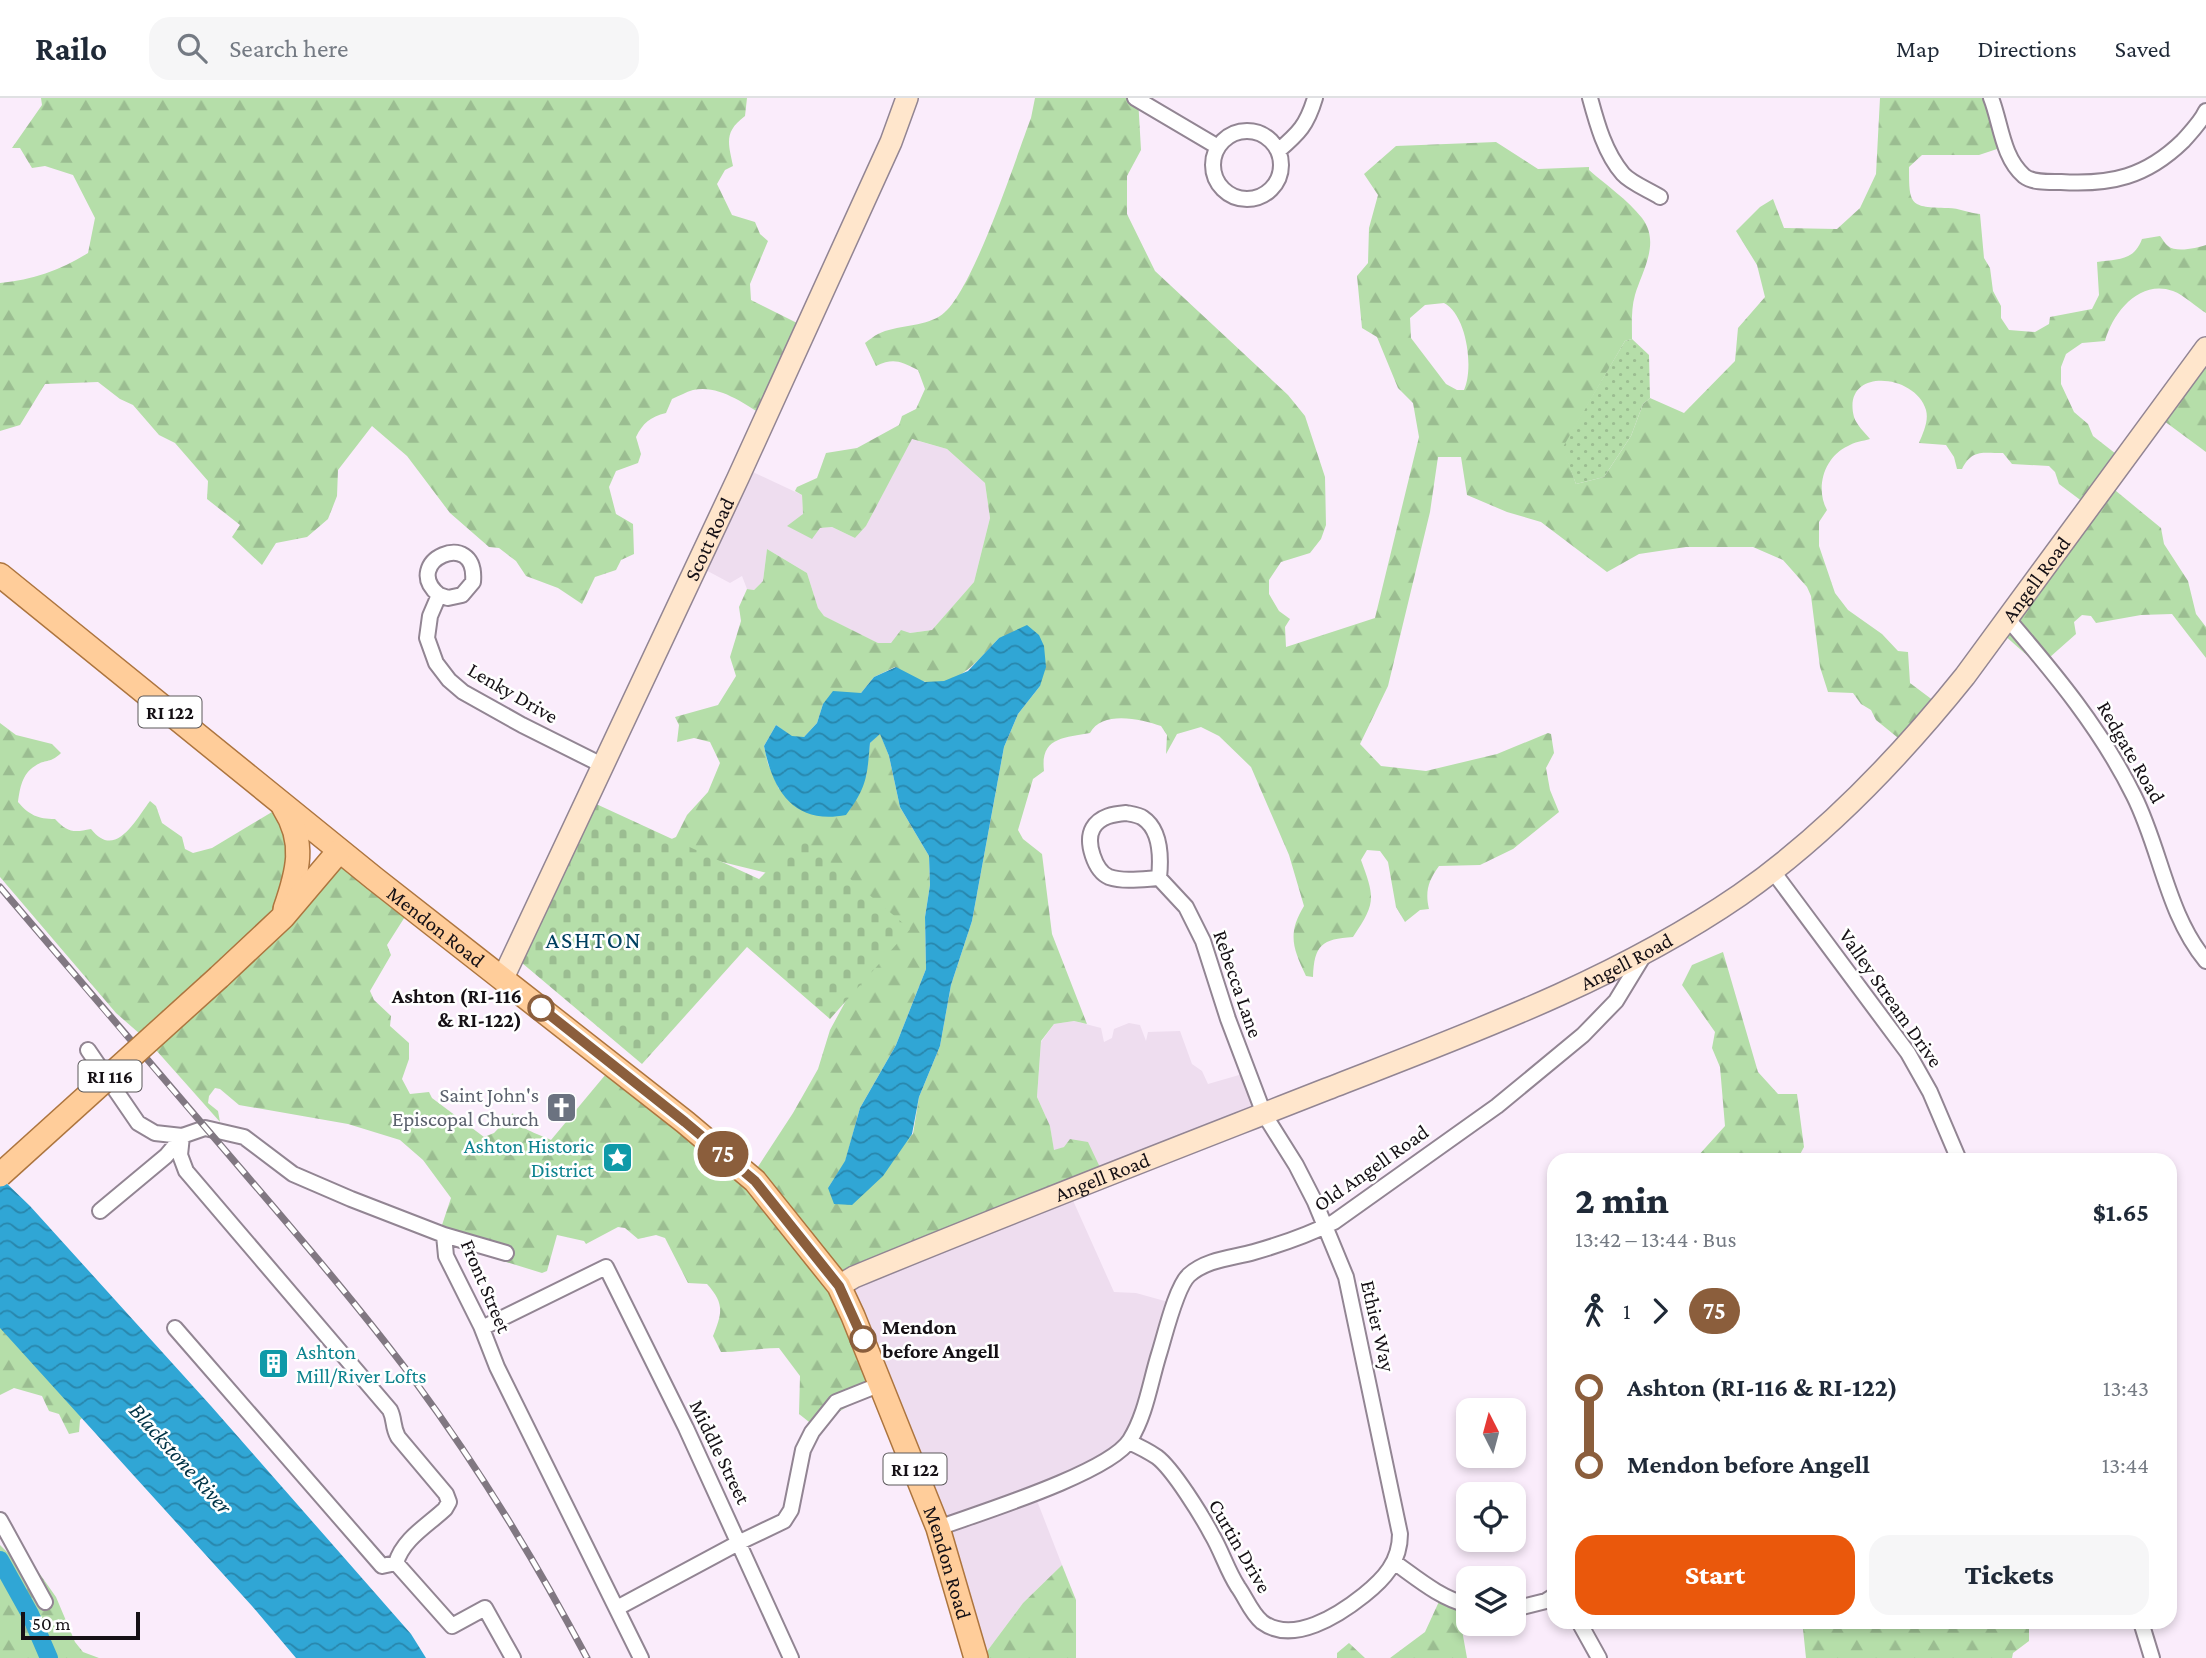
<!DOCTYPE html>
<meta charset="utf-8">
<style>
body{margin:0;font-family:"Crimson Pro",serif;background:#f6f6f7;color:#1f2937;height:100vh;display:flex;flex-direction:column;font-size:26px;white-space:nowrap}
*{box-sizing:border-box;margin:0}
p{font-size:23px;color:#747a83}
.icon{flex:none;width:38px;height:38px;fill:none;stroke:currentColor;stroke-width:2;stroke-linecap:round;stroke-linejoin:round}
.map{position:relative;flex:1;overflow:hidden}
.details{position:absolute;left:1547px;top:1055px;width:630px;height:476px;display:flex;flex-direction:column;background:#fff;border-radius:21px;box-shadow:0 4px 10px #0003}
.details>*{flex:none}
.badge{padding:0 14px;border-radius:23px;font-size:24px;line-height:46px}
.needle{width:46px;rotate:354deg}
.buttons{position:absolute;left:1456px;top:1300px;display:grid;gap:14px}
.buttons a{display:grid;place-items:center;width:70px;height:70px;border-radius:14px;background:#fff;box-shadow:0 4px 10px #0003;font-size:35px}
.scale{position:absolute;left:21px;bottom:18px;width:119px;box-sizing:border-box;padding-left:7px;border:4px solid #151015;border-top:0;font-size:19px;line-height:24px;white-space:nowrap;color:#151015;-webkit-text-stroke:5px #fff;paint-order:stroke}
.map>.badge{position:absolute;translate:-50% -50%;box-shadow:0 0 0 4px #fff}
.legs{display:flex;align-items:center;gap:10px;height:77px;padding:0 28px;font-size:23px}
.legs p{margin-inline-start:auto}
.overview{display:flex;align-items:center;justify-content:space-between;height:119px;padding:0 28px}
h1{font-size:38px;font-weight:800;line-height:52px}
.primary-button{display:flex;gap:14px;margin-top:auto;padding:14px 28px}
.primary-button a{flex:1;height:80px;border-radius:21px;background:#ea580c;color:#fff;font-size:28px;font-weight:800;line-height:80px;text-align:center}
.primary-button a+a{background:#f6f6f7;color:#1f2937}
ul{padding:0 28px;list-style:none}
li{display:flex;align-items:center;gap:24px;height:77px;font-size:26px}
li i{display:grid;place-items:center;width:10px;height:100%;margin:0 9px;background:currentColor}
li i::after{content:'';width:18px;height:18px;margin:-9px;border:5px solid;border-radius:50%;background:#fff}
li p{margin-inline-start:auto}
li:first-child i{background:linear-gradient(#0000 50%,currentColor 0)}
li:last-child i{background:linear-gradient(currentColor 50%,#0000 0)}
header{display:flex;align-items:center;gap:42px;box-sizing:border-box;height:98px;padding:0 35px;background:#fff;border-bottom:2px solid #e0e1e3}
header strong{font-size:33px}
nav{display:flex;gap:38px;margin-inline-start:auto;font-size:24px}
.search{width:490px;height:63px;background:#f6f6f7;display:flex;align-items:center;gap:18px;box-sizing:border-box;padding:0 24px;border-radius:21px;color:#747a83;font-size:26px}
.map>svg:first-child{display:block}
.commercial{fill:#eeddef}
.grass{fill:url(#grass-dots)}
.forest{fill:url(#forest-firs);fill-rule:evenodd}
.cemetery{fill:url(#cemetery-stones)}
.water{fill:url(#water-waves)}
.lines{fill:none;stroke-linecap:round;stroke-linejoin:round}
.canal{stroke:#30a6d5;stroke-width:18}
.street-casing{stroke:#928593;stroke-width:18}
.secondary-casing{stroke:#928593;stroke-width:24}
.primary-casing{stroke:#ad753f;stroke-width:26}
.street{stroke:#fff;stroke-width:14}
.secondary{stroke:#ffe6cc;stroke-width:21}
.primary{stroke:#ffcd9a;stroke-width:23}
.rail-casing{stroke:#817882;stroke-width:7}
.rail{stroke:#fff;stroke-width:4.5;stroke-dasharray:13;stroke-linecap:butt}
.primary-bridge-casing{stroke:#ad753f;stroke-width:26;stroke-linecap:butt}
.primary-bridge{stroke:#ffcd9a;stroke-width:23}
.line-1-casing{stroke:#fff;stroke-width:16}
.line-1{stroke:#8b5e3c;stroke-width:10}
.stop-1-dot{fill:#fff;stroke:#8b5e3c;stroke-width:3.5}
.labels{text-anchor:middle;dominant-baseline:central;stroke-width:5;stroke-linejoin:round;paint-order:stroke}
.shield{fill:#fff;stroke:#5b585b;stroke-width:2}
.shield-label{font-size:19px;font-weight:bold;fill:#151015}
.street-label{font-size:21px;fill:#151015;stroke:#fff}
.stop-label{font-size:21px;font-weight:bold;fill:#151015;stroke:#fff;text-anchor:end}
.worship-label{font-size:21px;fill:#5b616d;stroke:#fff;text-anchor:end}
.culture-label{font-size:21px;fill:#0d838f;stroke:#fff;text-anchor:end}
.water-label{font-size:23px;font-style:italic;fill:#003346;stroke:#fff}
.quarter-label{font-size:24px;letter-spacing:2px;fill:#004060;stroke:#fff}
</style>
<header>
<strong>Railo</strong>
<div class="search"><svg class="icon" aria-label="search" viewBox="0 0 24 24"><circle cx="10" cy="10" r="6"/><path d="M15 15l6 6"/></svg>Search here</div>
<nav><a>Map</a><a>Directions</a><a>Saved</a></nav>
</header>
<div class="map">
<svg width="2206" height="1560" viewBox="0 0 2206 1560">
<defs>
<pattern id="grass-dots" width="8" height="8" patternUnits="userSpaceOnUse" patternTransform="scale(1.75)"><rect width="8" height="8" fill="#b5dea9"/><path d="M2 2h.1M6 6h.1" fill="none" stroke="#9bbd91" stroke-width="1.8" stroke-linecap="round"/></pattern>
<pattern id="forest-firs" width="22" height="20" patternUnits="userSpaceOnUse" patternTransform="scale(1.75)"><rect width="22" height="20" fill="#b5dea9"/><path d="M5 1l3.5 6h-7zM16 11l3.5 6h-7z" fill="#9bbd91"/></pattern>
<pattern id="cemetery-stones" width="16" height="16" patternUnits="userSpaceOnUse" patternTransform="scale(1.75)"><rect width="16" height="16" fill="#b5dea9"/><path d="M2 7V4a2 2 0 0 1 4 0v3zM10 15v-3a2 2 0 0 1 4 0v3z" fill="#9bbd91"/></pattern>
<pattern id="water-waves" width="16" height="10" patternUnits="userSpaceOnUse" patternTransform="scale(1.75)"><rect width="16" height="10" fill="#30a6d5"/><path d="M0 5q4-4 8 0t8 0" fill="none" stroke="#2886ac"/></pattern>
</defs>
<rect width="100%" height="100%" fill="#faecfb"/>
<path class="commercial" d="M911,341L947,351L985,385L990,420L974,484L932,532L910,535L891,545H878L824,518L818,510L807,475L767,451L763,483L754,492L747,491L742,478L730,485L702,470L742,369L802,397L803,416L820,430L832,429L855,440L866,428Z
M1074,923L1101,930L1104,944L1112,940L1114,931L1129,925L1140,927L1146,943L1148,934L1180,933L1192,966L1202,973L1208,986L1246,975L1263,1020L1114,1080L1064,1049L1054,1053L1050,1028L1037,999L1041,944L1054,926Z
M1071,1098L1114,1194L1136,1195L1172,1205L1128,1343L1034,1395L1062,1467L1023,1505L982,1560L839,1183Z"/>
<path class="grass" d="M1632,241L1649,257L1650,300L1643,306L1631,338L1604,379L1576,386L1562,349L1625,243Z"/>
<path class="forest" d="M41,0H747L745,18C724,34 728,44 733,68L725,72L717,86L732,117L755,124L760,136L768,143L750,186L751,202L803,228L765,318C744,306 719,286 693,292C686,294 679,298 672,301L666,315C650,319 643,325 636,339L641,356L638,365L616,373L609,389L616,416L633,426L634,456L621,462L616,472L595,479L582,506L558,490L526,478L516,463L499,450L489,449L450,415L407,358L372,328L338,372L337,398L328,421L307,439L276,445L262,467L232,439L240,427L207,401L208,383L175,345L159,337L133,307L120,301L98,284L45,286L20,327L0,333V185C33,182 61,172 88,155L95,120L73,77L45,68L32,70L20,50H12L42,7Z
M1035,0H1138L1141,52L1127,78V116L1155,173L1288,297L1305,318L1325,379L1326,427L1321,441L1310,455L1281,464L1269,482V496L1279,513L1290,521L1285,529L1286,549L1375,520L1419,339L1413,305L1398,290L1377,239L1362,230L1357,178L1368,165L1369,130L1378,97L1364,76L1396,48L1496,44L1538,71L1589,69V72C1606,87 1628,102 1642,120C1661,145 1642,173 1635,197C1631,211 1632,226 1632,241L1625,243L1563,349L1576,386L1604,379L1631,338L1643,306L1650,300L1684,315L1735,263L1738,230L1765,199L1757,167L1736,133L1760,109L1773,101L1784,130L1837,131L1860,110L1876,76L1880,0H1990L2003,49L1979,57H1922L1909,69C1909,108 1910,109 1948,110C1959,110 1969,115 1980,116L1984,160L1990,170L1993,193L2001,208V220L2009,232L2035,234L2049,226L2050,219L2092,211L2099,197L2097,164C2118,161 2134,163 2142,141L2160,138C2163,141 2164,145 2168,148C2176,155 2197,150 2206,147V215C2196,209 2184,197 2173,193C2140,181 2113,214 2105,243L2082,245L2066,256L2061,269V286L2074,314L2088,326L2093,338L2125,363L2110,388L2161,430L2164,446L2188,483L2196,516L2206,529V560L2172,516L2141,517L2096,525L2091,518L2082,517L2074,524L2076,536L2041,567H2038L2003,536L2091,410L2059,386L2055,374L2049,368L2012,366L2003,355C1982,355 1972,351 1962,371H1957L1954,359L1946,347L1919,345C1923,335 1929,323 1926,312C1915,275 1841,269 1854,319C1856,326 1865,335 1870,341C1863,343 1854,344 1848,348C1824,359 1815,390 1827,412L1819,424V448L1835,495L1848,512L1882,536L1898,553L1908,554L1910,585L1942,609L1908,648L1876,622L1871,612L1861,606L1853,595L1828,594L1820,569L1811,498L1807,489L1783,462L1753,449H1686L1639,456L1607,474L1541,424L1507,414L1467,397L1461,359H1438L1430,414L1388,588L1360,646L1381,668L1426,673L1497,656L1548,635L1551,636L1554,655L1546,670L1550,692L1559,714L1513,751L1480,767L1439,768C1428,783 1425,794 1429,811L1420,812L1405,824L1396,809L1388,764L1380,753L1367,752L1361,762C1375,800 1376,805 1353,839C1322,841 1314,847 1313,879L1306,878C1293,850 1287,836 1304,808L1289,757L1251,669L1219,638L1201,629L1177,636L1166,656L1167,637L1161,628C1141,621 1102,612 1090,635C1064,640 1040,639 1044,673L1033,681L1018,732L1023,741L1042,756L1052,836L1087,926L1074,923L1054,926L1041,943L1037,999L1050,1028L1054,1052L1064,1049L1070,1041L1088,1044L1106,1082L839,1183L882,1296C856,1301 837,1313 818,1331L799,1316L800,1278L779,1250C759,1250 741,1254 721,1254L713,1238C722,1215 725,1206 707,1186L688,1185L665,1140L656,1137L638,1141L625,1130L618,1129L586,1146L584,1143L557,1137L547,1173L542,1175L451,1147L438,1139L451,1100L423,1062L400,1042L348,1026L239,1007L220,991L215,990L209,998L208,1005L218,1013L220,1024L148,943L116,915L0,779V625L16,637L52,646L61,655C50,666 44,661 35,668C22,676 20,690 18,704C29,717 38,721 55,721C67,734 73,735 91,731C115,762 135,723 150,703L156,708L162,725L182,739L185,751L193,755L212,750L277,711L312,796L349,762L408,814L387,847L391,857L370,893L374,902L391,918L390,928L409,945V961L402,981L410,996L429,994L432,1000L484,1039L494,1035L513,1015C515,1030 538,1036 551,1042L611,970L748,1084L793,1015L818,971L830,932L861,875L808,785L669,751L667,743L676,739L687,717L708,694L720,665L710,644L694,640L677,644L679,627L675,619L718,607L736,578L730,559L741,523L739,509L747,491L754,492L763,483L767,451L807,475L818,510L824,518L878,545H891L901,532L910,535L932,532L974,484L990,420L985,385L947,351L912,341L866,428L855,440L832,429L820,430L812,441L787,428L803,416L802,397L795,393L797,389L817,380L826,355L857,350L899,327L902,318L916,311L925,291L918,272C899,263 894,260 876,268L865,245C869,242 874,238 878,236C896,227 923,229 940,218C971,200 1016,59 1031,20ZM1444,205C1467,217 1474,271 1464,292H1457L1446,286L1411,240L1410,220L1425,207ZM999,540L1040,588L1018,616L1004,649L972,823L951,887L940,948L919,999L913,1036L828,1090L845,1064L860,1010L896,947L926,871L925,819L930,787L929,758L900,709L889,658L880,635L870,645L866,679L779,691L768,666L764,648L776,627L792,639H804L817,625L823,606L861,595L874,579L895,569C905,574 916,582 926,584C958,590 980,560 999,540Z
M2206,248V354L2160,320Z
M1723,854L1758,974L1778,996H1797L1804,1049L1797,1062H1691L1697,1059L1725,1028L1720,969L1712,950L1715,934L1682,887L1692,867Z
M0,1211L87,1315L80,1322L79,1334L69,1336L59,1316L49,1313L42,1298L14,1290L0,1297Z
M0,1447L16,1463L28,1466L37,1472L56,1499L75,1544L83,1554L99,1560H0Z
M1062,1467L1076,1502V1560H982L1023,1505Z
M1442,1497L1462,1508L1460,1521L1467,1560H1390L1425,1534Z
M1806,1524H2029V1543L2013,1555L2012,1560H1806L1803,1531Z
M1349,1545L1365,1560H1337V1555Z"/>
<path class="cemetery" d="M594,705L759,781L800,739L910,831L830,921L747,849L642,966L522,865Z"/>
<path class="water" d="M1027,527L1039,537L1044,548L1046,569L1040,588L1018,616L1004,649L972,823L951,887L940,948L919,999L912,1036L883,1078L852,1107L834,1106L828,1090L845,1063L860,1010L896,947L926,871L925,819L930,787L929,758L900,709L889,658L880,636L870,645C867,679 867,689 846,717C795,727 773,694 764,648L776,627L792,638L804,639L817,625L823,606L833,593L861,595L874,579L896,569L925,584L944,583L968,573L999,540Z
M0,1079L30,1108L211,1308L411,1536L426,1560H296L252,1508L0,1230Z"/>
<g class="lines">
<path class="canal" d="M0,1462L30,1516L49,1560"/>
<defs>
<path id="street" d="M1135,0L1218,49
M1590,0C1597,26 1605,55 1623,76C1631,85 1649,92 1660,99
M1991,0C2001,25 2002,59 2024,78C2033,85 2049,84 2061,84C2111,87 2146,79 2183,43C2191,34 2201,24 2206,13
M1213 67a34 34 0 1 1 68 0a34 34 0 1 1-68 0Z
M1278,53C1299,35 1307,27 1315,0
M439,497C399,464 478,428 473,484L462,497L448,500L439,497L430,518L427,540L436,565L449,582L463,594L522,627L602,667
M2007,520C2055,576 2101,631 2134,698C2161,752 2167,816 2206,863
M1126,715C1131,716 1139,717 1143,720C1161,732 1161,761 1159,780C1143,781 1124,784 1109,779C1095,773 1085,744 1093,730C1100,718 1114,716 1126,715Z
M1772,772L1908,955L1930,994L1959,1062
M88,952L138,1025L155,1035L182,1038L205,1030L244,1039L293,1076L351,1101L444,1137L446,1158L481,1228L497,1269L641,1560
M182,1038L180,1057L186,1073L390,1312C395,1322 392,1328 398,1339L446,1396L449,1404L445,1411C428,1427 403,1441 396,1465L452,1528L485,1510L513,1560
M100,1113L166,1058L182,1039
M444,1137L506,1155
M175,1230L382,1468L396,1465
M482,1230L606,1169L686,1330L791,1560
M1129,1344C1138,1348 1148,1353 1157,1359C1173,1371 1202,1418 1212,1437C1222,1454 1227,1472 1238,1489C1246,1500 1251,1515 1262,1524C1293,1547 1339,1517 1364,1497C1384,1481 1400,1464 1400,1436L1346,1179L1315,1104L1296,1067L1264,1016L1228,921L1203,843L1186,809L1159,780
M0,1422L45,1504
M938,1430C979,1415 1109,1375 1130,1342C1146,1316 1150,1285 1159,1256C1165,1237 1176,1189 1189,1177C1207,1161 1233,1160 1254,1154C1282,1146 1308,1137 1334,1124L1497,1008L1583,937L1616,903L1644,857
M1394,1464C1418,1481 1440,1500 1468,1507
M617,1510L740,1444L784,1423L791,1412L803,1352L812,1334L836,1304L881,1286
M1514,1511L1546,1503L1554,1498
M1579,1524L1599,1560
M2141,1524L2152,1560"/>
<g id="secondary">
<path id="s1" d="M503,880L738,380L891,44L907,0"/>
<path id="s2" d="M839,1188L854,1179C1011,1114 1169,1053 1327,991C1468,936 1615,883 1740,797C1826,737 1900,659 1965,578L2206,250"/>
</g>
<g id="primary">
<path id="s3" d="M0,477L375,781L685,1024L755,1083L839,1188L853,1218L938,1430L976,1560"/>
<path d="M284,710C306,744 298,774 285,811"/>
<path d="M219,879L283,819L339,753"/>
</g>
</defs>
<use href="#street" class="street-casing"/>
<use href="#secondary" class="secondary-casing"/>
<use href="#primary" class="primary-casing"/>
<use href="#street" class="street"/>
<use href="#secondary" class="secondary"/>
<use href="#primary" class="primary"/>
<defs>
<path id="rail" d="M0,789C74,876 148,963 223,1050C288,1126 354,1202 414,1282C479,1370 536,1464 587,1560"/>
</defs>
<use href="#rail" class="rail-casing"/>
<use href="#rail" class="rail"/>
<defs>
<path id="primary-bridge" d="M0,1077L219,879"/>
</defs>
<use href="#primary-bridge" class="primary-bridge-casing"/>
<use href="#primary-bridge" class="primary-bridge"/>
</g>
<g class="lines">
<defs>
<path id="line-1" d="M541,910L685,1024L755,1083L839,1188L863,1241"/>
</defs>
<use href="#line-1" class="line-1-casing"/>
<use href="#line-1" class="line-1"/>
</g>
<defs>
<symbol id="church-square" viewBox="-11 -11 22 22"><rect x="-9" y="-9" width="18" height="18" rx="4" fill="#6b7280" stroke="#fff"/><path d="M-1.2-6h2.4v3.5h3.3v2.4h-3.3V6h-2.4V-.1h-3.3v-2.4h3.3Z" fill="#fff"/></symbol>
<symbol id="sight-square" viewBox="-11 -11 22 22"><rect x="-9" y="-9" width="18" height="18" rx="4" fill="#0f9aa8" stroke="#fff"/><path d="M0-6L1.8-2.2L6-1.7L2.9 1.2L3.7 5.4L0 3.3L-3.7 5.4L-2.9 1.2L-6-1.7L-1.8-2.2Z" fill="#fff"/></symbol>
<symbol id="building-square" viewBox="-11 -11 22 22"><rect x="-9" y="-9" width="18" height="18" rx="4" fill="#0f9aa8" stroke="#fff"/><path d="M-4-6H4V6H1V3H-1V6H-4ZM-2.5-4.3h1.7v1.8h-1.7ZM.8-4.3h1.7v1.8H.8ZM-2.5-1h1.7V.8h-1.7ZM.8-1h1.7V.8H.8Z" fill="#fff"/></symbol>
</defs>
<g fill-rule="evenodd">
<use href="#church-square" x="544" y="992" width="35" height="35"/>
<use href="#sight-square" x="600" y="1042" width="35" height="35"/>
<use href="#building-square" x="256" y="1248" width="35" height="35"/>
</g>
<g class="stop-1-dot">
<circle cx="541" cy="910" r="12"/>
<circle cx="863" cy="1241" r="12"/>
</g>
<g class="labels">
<g class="shield">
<rect x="138.5" y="598.5" width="63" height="31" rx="5"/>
<rect x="78.5" y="962.5" width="63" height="31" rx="5"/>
<rect x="883.5" y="1355.5" width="63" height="31" rx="5"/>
</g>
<g class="shield-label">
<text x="170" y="614">RI 122</text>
<text x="110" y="978">RI 116</text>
<text x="915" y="1371">RI 122</text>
</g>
<g class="street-label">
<text stroke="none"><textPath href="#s1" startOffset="485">Scott Road</textPath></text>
<text stroke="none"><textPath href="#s2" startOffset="1419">Angell Road</textPath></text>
<text transform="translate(513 595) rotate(30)">Lenky Drive</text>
<text transform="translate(2131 654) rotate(60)">Redgate Road</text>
<text stroke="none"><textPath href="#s3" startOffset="560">Mendon Road</textPath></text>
<text stroke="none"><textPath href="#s2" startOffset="852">Angell Road</textPath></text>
<text transform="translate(1238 886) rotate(71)">Rebecca Lane</text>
<text transform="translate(1891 900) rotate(55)">Valley Stream Drive</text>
<text transform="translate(1371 1070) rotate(-35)">Old Angell Road</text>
<text stroke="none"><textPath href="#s2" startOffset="285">Angell Road</textPath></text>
<text transform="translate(486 1188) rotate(67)">Front Street</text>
<text transform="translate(1378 1228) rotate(77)">Ethier Way</text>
<text transform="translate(720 1354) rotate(64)">Middle Street</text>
<text transform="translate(1240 1448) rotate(60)">Curtin Drive</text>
<text stroke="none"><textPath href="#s3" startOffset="1400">Mendon Road</textPath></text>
</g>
<g class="stop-label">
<text x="522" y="898">Ashton (RI-116<tspan x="522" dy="24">&amp; RI-122)</tspan></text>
<text x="882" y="1229" text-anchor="start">Mendon<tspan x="882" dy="24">before Angell</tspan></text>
</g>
<g class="worship-label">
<text x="539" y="997">Saint John's<tspan x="539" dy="24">Episcopal Church</tspan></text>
</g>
<g class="culture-label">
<text x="594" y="1048">Ashton Historic<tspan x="594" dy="24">District</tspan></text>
<text x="296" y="1254" text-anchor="start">Ashton<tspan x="296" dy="24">Mill/River Lofts</tspan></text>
</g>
<g class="water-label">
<text transform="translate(181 1360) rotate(48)">Blackstone River</text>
</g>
<g class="quarter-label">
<text x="594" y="841">ASHTON</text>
</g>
</g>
</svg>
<div class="buttons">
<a><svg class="needle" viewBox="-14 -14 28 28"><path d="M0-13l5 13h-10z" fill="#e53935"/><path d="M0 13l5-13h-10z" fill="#747a83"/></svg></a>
<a><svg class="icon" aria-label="locate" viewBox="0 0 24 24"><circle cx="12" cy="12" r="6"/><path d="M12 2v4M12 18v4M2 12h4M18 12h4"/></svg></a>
<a><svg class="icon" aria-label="layers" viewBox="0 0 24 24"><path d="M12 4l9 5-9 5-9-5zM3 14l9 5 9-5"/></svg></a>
</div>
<div class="scale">50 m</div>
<b class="badge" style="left:723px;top:1056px;background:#8b5e3c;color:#fff">75</b>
<section class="details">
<div class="overview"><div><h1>2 min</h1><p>13:42 – 13:44 · Bus</p></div><b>$1.65</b></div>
<div class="legs"><svg class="icon" aria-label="walk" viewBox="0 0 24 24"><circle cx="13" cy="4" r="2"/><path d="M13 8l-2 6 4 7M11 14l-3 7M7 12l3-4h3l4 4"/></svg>1<svg class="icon" aria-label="forward" viewBox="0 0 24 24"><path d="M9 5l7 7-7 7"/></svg><b class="badge" style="background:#8b5e3c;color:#fff">75</b></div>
<ul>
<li><i style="color:#8b5e3c"></i><b>Ashton (RI-116 &amp; RI-122)</b><p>13:43</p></li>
<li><i style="color:#8b5e3c"></i><b>Mendon before Angell</b><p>13:44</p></li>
</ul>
<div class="primary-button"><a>Start</a><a>Tickets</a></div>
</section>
</div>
